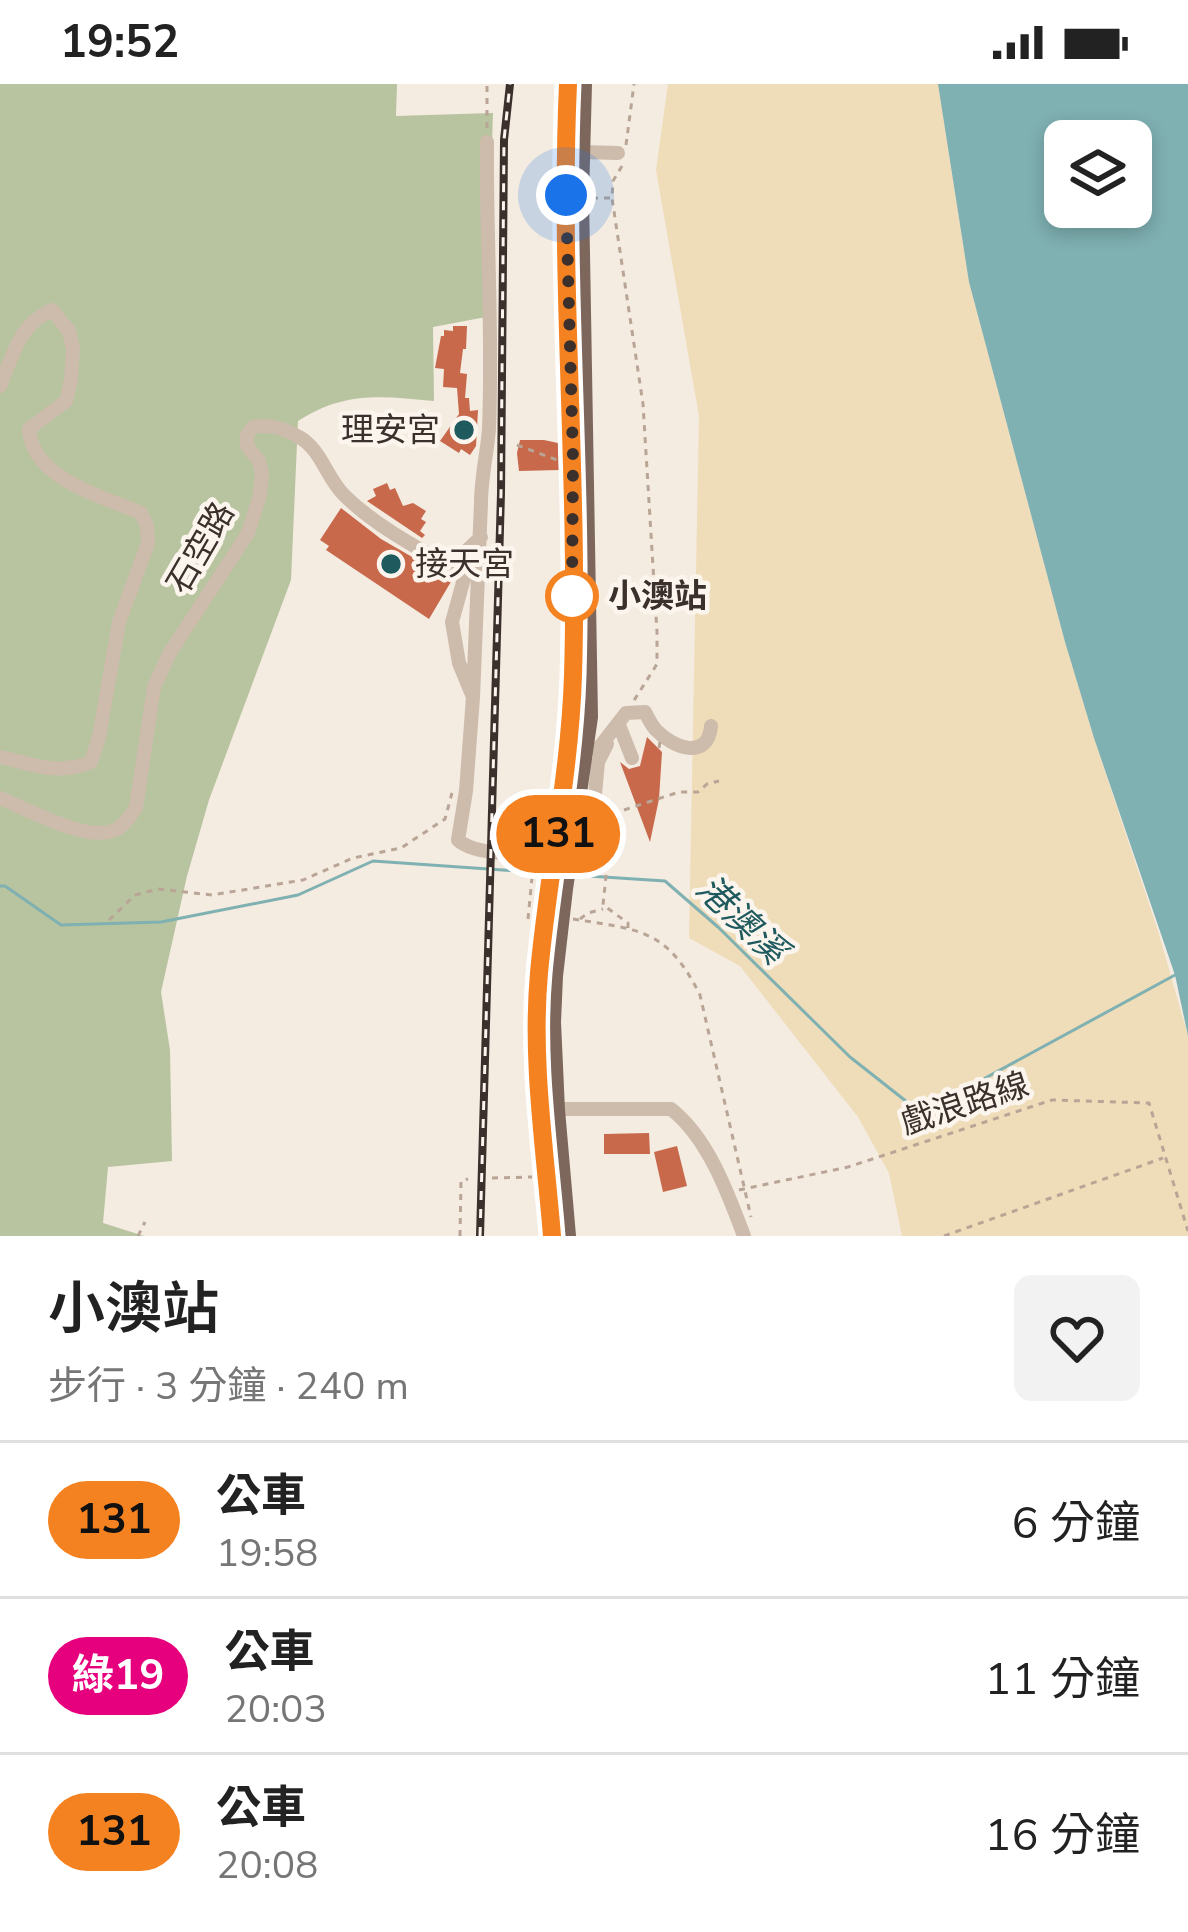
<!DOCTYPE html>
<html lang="zh-TW">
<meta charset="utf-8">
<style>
body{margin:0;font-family:"Nunito Sans","Noto Sans TC",sans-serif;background:#f2f2f2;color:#222;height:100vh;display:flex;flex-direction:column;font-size:45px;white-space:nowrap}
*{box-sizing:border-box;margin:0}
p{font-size:39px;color:#767676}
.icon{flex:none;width:66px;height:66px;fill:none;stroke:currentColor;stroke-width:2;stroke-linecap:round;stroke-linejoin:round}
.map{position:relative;height:1152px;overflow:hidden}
.panel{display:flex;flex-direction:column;background:#fff;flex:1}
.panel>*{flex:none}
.badge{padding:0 24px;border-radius:39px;font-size:42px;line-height:78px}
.controls{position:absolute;left:1044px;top:36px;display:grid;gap:24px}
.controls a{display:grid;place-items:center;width:108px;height:108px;border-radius:18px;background:#fff;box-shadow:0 6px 18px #0003;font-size:60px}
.you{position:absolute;width:60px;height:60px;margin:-30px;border:9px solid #fff;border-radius:50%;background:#1a73e8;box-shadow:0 0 0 18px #1a73e833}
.map>.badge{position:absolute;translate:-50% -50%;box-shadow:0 0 0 6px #fff}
.round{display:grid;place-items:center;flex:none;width:126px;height:126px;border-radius:18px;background:#f2f2f2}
.overview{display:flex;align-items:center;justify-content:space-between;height:204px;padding:0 48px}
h1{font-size:57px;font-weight:600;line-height:90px}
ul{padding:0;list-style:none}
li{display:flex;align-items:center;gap:36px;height:156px;padding:0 48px;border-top:3px solid #e0e0e0}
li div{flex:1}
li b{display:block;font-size:45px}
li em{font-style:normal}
li .badge{min-width:132px;font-weight:700;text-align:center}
.status{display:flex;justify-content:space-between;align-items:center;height:84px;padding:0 60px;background:#fff;direction:ltr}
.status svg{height:33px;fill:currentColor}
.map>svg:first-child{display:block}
.green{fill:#b8c4a0}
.sand{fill:#efdcb8}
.water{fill:#7fb0b2;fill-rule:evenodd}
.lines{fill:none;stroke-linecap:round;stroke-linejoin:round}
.stream{stroke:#7fb0b2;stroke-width:3}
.building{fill:#c8694b}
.path{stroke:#b9a596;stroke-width:3;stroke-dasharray:6 6;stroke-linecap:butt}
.minor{stroke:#cdbbac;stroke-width:14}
.major{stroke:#7d675c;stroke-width:16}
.rail-casing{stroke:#3b302b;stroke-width:8}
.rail{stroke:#fbf5ee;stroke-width:3;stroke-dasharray:9;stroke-linecap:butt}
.path-bridge{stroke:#b9a596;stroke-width:3;stroke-dasharray:6 6;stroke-linecap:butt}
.line-casing{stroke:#fff;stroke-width:27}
.line{stroke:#f58220;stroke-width:18}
.walk{stroke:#3b302b;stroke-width:12;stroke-dasharray:0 21.6}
.poi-dot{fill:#1f5a5e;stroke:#fbf5ee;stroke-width:4.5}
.stop-dot{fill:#fff;stroke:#f58220;stroke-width:6}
.labels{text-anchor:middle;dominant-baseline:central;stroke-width:9;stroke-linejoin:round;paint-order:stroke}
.poi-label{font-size:33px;fill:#3b302b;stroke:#fbf5ee;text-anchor:end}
.street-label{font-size:33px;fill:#3b302b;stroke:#fbf5ee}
.stop-label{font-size:33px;font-weight:bold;fill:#3b302b;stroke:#fbf5ee;text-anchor:start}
.water-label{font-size:36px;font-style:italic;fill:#1f5a5e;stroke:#fbf5ee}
</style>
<div class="status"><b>19:52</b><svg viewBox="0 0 49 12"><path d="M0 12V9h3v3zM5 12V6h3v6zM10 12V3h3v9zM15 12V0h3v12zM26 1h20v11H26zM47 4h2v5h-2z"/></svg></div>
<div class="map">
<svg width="1188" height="1152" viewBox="0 0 1188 1152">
<rect width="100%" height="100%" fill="#f4ebe1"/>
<path class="green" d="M0,0H397L396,32L493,29L486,233L433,243L434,317C382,312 344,307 298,337L291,496L209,716L187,792L161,908L170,966L172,1077L108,1083L103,1139L144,1152H0Z"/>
<path class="sand" d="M668,0H938L969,198L1065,558L1094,654L1158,847L1188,952V1152H902L889,1089L858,1033L740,882L689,854L699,332L656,86Z"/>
<path class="water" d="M938,0H1188V952L1175,891L1094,654L1065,558L969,198ZM1065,57H1131V123H1065Z"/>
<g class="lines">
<path class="stream" d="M573,791L665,797L718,843L850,973L921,1029L1175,891
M0,802H5L61,841L161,838L298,811L373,777L546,789"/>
</g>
<path class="building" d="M453,242H467L466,265H463L460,289L467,290L465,314H469L470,327L478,326L476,362L470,371L461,365L459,369L440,357L459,330L457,304L443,303L444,285L435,284L441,252H444V246L453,247Z
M520,356H544L558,359L559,386L519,387L517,369Z
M387,399L390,406L395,404L403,422L413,419L426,427L421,435L426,438L420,447L425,451L422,454L367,417L376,412L373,405Z
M341,424L381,455L452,496L429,535L326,466L329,462L320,456Z
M647,653L662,668L659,715L650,758L620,678L629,685L640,682Z
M649,1049L650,1070H604V1050Z
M677,1062L687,1102L663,1108L654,1068Z"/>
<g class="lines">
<path class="path" d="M487,44V0
M626,61L634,0
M622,82L613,97L612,114L643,320L657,548V580L633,618
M592,114H612
M517,361L557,376
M624,726L679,708H698L707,700L719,697
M601,733L610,753L603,821L628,839V844
M528,835L533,783
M573,835C641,846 667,845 700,911L751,1133
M580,835L588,829L603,825
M109,836L135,811L158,805L212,811L303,796L353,774L401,764L445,735L452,709
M492,1094L532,1093
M739,1106L848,1083L1052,1016L1149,1019L1188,1147
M138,1152L145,1138
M460,1152L461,1097L468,1095
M944,1152L1163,1074"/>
<path class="minor" d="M582,68L618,69
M0,302C14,270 18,241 52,226L69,247L73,265L71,296L66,317L29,345C32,395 102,412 141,429L147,442L148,459L119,538L99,653L91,678C56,692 34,680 0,673
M481,453L464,469L465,491L452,538L459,579L473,613L466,707L458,756C478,774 533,769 560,769
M473,613C476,548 478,484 481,419C481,394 487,370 489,345C493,249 486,154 487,58
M619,641L632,674
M588,665H598L626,629L645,628C647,632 653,643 656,646C673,664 708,677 711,642
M0,714C27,725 87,759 115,746C124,742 130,732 136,724L154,603L169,570L248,449L260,411L262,389L259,377L247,362V351L253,343C269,340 284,344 299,353C321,365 327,395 345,412C379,445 425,468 465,491
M577,733L594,721L598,678L607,660
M552,1025H671C708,1054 728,1109 744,1152"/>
<path class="major" d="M552,1152C545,1065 531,976 539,889C548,789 570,691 573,591C578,394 559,197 568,0
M568,1152L557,1026L553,938L555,892L565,805L590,633L581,112L584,0"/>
<defs>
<path id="rail" d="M480,1152L501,409L504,56L510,0"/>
</defs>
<use href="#rail" class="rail-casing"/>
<use href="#rail" class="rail"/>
<path class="path-bridge" d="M659,664L660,658L663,661"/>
</g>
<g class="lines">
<defs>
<path id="line" d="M552,1152C545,1065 531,976 539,889C548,789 570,691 573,591C579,394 559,197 568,0"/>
</defs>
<use href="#line" class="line-casing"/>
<use href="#line" class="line"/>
<path class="walk" d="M566,111L573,376L572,512"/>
</g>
<g class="poi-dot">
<circle cx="464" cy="346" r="12"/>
<circle cx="391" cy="480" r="12"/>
</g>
<circle class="stop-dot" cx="572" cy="512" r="24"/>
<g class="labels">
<g class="poi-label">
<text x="440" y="346">理安宮</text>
<text x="415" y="480" text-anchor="start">接天宮</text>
</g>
<g class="street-label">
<text transform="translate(201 464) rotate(-60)">石空路</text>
<text transform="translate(965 1020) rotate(-18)">戲浪路線</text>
</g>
<g class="stop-label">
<text x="608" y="512">小澳站</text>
</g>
<g class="water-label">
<text transform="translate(741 836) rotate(44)">港澳溪</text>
</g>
</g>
</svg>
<div class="controls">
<a><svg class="icon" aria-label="layers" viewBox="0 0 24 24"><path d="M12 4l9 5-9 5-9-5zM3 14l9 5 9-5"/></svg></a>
</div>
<div class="you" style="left:566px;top:111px"></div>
<b class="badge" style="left:558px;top:750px;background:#f58220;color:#111">131</b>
</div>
<section class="panel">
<div class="overview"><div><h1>小澳站</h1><p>步行 · 3 分鐘 · 240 m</p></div><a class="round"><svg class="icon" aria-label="heart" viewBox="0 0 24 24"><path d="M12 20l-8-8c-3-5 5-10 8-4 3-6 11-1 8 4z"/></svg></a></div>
<ul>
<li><span class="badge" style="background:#f58220;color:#111">131</span><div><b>公車</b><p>19:58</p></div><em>6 分鐘</em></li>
<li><span class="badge" style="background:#e6007e;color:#fff">綠19</span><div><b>公車</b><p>20:03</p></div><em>11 分鐘</em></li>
<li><span class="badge" style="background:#f58220;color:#111">131</span><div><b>公車</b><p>20:08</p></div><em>16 分鐘</em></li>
</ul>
</section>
